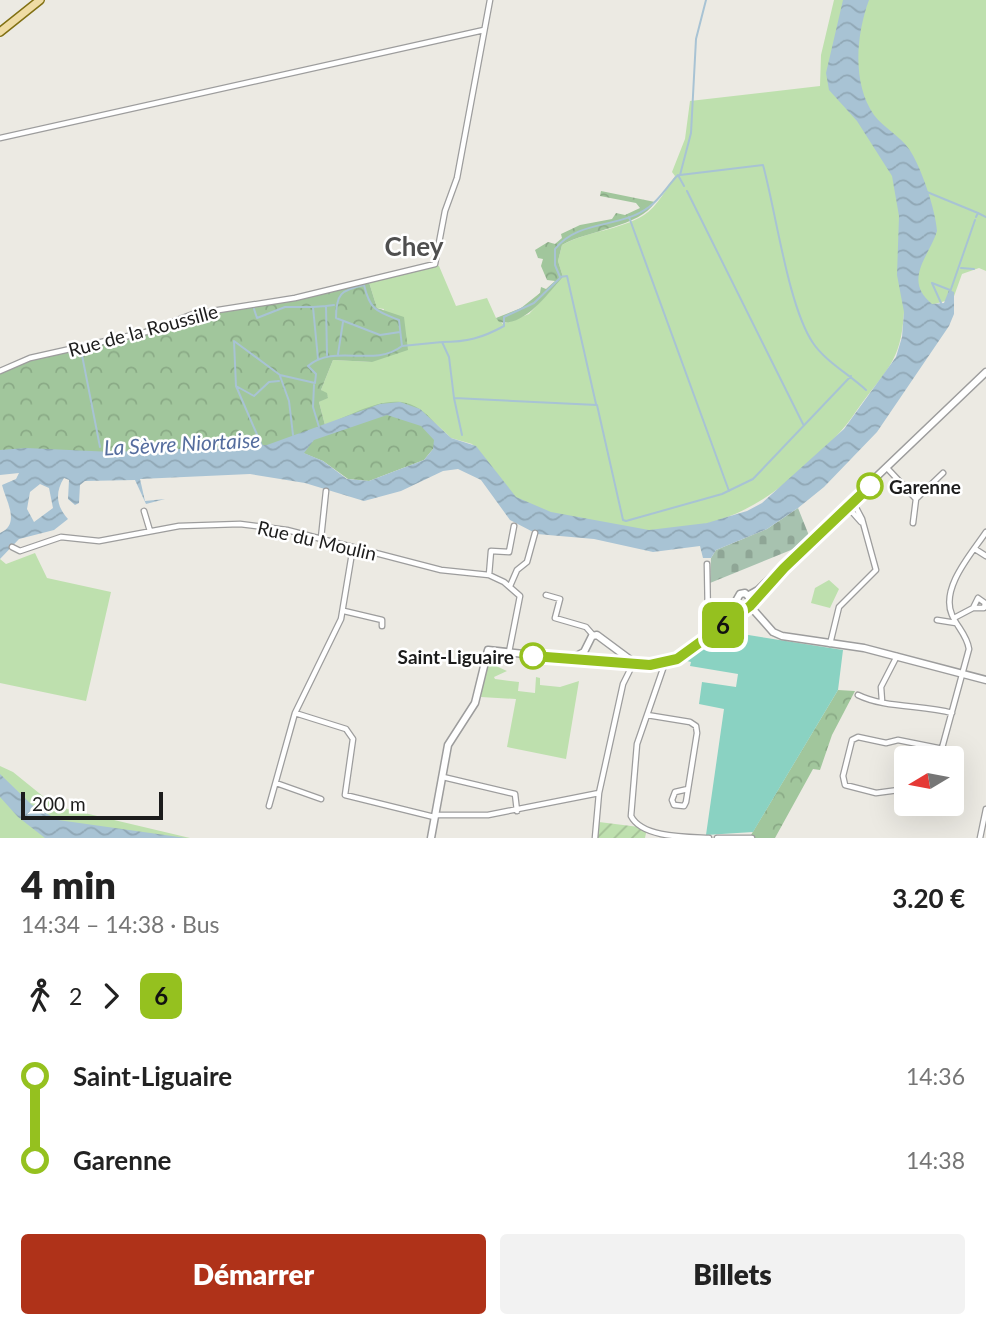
<!DOCTYPE html>
<html lang="fr">
<meta charset="utf-8">
<style>
body{margin:0;font-family:Lato,sans-serif;background:#f2f2f2;color:#222;height:100vh;display:flex;flex-direction:column;font-size:26px;white-space:nowrap}
*{box-sizing:border-box;margin:0}
p{font-size:23px;color:#767676}
.icon{flex:none;width:38px;height:38px;fill:none;stroke:currentColor;stroke-width:2;stroke-linecap:round;stroke-linejoin:round}
.map{position:relative;height:838px;overflow:hidden}
.panel{display:flex;flex-direction:column;background:#fff;flex:1}
.panel>*{flex:none}
.badge{padding:0 14px;border-radius:10px;font-size:24px;line-height:46px}
.needle{width:46px;rotate:260deg}
.controls{position:absolute;left:894px;top:746px;display:grid;gap:14px}
.controls a{display:grid;place-items:center;width:70px;height:70px;border-radius:7px;background:#fff;box-shadow:0 7px 28px #0002;font-size:35px}
.scale{position:absolute;left:21px;bottom:18px;width:142px;box-sizing:border-box;padding-left:7px;border:4px solid #1c1c1c;border-top:0;font-size:19px;line-height:24px;white-space:nowrap;color:#1c1c1c;-webkit-text-stroke:5px #fff;paint-order:stroke}
.map>.badge{position:absolute;translate:-50% -50%;box-shadow:0 0 0 4px #fff}
.legs{display:flex;align-items:center;gap:10px;height:77px;padding:0 21px;font-size:23px}
.legs p{margin-inline-start:auto}
.overview{display:flex;align-items:center;justify-content:space-between;height:119px;padding:0 21px}
h1{font-size:38px;font-weight:800;line-height:52px}
.action{display:flex;gap:14px;margin-top:auto;padding:14px 21px}
.action a{flex:1;height:80px;border-radius:7px;background:#af3219;color:#fff;font-size:28px;font-weight:800;line-height:80px;text-align:center}
.action a+a{background:#f2f2f2;color:#222}
ul{padding:0 21px;list-style:none}
li{display:flex;align-items:center;gap:24px;height:84px;font-size:26px}
li i{display:grid;place-items:center;width:10px;height:100%;margin:0 9px;background:currentColor}
li i::after{content:'';width:18px;height:18px;margin:-9px;border:5px solid;border-radius:50%;background:#fff}
li p{margin-inline-start:auto}
li:first-child i{background:linear-gradient(#0000 50%,currentColor 0)}
li:last-child i{background:linear-gradient(currentColor 50%,#0000 0)}
.map>svg:first-child{display:block}
.grass{fill:#bee0ae}
.forest{fill:url(#forest-crowns)}
.cemetery{fill:url(#cemetery-stones)}
.garden{fill:url(#garden-furrows)}
.pitch{fill:#8ad2c2}
.water{fill:url(#water-waves);fill-rule:evenodd}
.lines{fill:none;stroke-linecap:round;stroke-linejoin:round}
.stream{stroke:#a8c3d4;stroke-width:2}
.minor-casing{stroke:#9d9d9d;stroke-width:7}
.tertiary-casing{stroke:#9d9d9d;stroke-width:9}
.primary-casing{stroke:#817012;stroke-width:10}
.minor{stroke:#fff;stroke-width:4.5}
.tertiary{stroke:#fff;stroke-width:6}
.primary{stroke:#efdca4;stroke-width:7}
.line-1-casing{stroke:#fff;stroke-width:16}
.line-1{stroke:#95c11f;stroke-width:10}
.stop-1-dot{fill:#fff;stroke:#95c11f;stroke-width:3.5}
.labels{text-anchor:middle;dominant-baseline:central;stroke-width:5;stroke-linejoin:round;paint-order:stroke}
.street-label{font-size:19px;fill:#1c1c1c;stroke:#fff}
.stop-label{font-size:19px;font-weight:bold;fill:#1c1c1c;stroke:#fff;text-anchor:start}
.water-label{font-size:21px;font-style:italic;fill:#556d9e;stroke:#fff}
.district-label{font-size:26px;font-weight:bold;fill:#4f4f4f;stroke:#fff}
</style>
<div class="map">
<svg width="986" height="838" viewBox="0 0 986 838">
<defs>
<pattern id="forest-crowns" width="20" height="18" patternUnits="userSpaceOnUse" patternTransform="scale(1.75)"><rect width="20" height="18" fill="#a1c69c"/><path d="M2 6a3 3 0 1 1 6 0M12 15a3 3 0 1 1 6 0" fill="none" stroke="#8aaa86"/></pattern>
<pattern id="cemetery-stones" width="16" height="16" patternUnits="userSpaceOnUse" patternTransform="scale(1.75)"><rect width="16" height="16" fill="#a7c2af"/><path d="M2 7V4a2 2 0 0 1 4 0v3zM10 15v-3a2 2 0 0 1 4 0v3z" fill="#8fa696"/></pattern>
<pattern id="garden-furrows" width="10" height="10" patternUnits="userSpaceOnUse" patternTransform="scale(1.75)"><rect width="10" height="10" fill="#bee0ae"/><path d="M-1 1l2-2M0 10L10 0M9 11l2-2" fill="none" stroke="#a3c095"/></pattern>
<pattern id="water-waves" width="16" height="10" patternUnits="userSpaceOnUse" patternTransform="scale(1.75)"><rect width="16" height="10" fill="#a8c3d4"/><path d="M0 5q4-4 8 0t8 0" fill="none" stroke="#90a7b5"/></pattern>
</defs>
<rect width="100%" height="100%" fill="#eceae3"/>
<path class="grass" d="M834,0H986V271L979,268L962,274L953,299L904,312C901,364 885,370 857,410C844,430 828,445 811,461C762,507 719,530 649,530C608,530 564,516 523,510L472,444L451,438L430,418L350,416L325,425L319,402L328,397L321,390L333,360L372,362L384,309L377,308L368,279L433,262L439,266L456,306L487,298L496,318L503,324L529,314L563,277L558,261L562,245C588,231 620,230 644,215C657,207 667,188 675,176L672,172L685,139L690,101L820,86L821,55Z
M35,553L47,578L111,592L86,701L0,683V559L6,564Z
M829,580L839,589L830,608L811,603L815,588Z
M487,662L507,671L494,677L495,679L519,682L518,691L535,693L536,677L540,678V685L560,687L579,681L566,759L507,747L516,699L481,697Z
M0,766L13,772L55,806L190,838H0Z"/>
<path class="forest" d="M601,191L655,202C640,227 588,230 562,245L558,261L563,277C547,294 525,327 499,322L496,318L521,308L540,293L541,287L546,289L555,281L547,280L541,266L543,259L538,258L535,250L548,242L555,244L562,238L561,234L580,225L612,219L616,213L625,215L640,208L636,203L600,196Z
M368,279L377,308L404,317L408,350L372,362L333,360L321,390L327,393L328,398L319,402L325,425C353,415 390,390 418,408C431,416 439,429 451,438L433,449L424,460L369,481L348,479L323,461L303,453L0,460V369L34,356L141,330L195,312L254,304Z
M838,690L855,691L832,735L820,770L813,769L775,838H746L751,835Z"/>
<path class="cemetery" d="M798,508L810,538L791,550L710,583L711,558L716,550L767,529Z"/>
<path class="garden" d="M599,822L647,828L645,838H596Z"/>
<path class="pitch" d="M723,632V635L736,633L843,650L838,690L753,832L706,835L724,709L699,704L702,682L736,687L738,674L690,666L691,662L687,661Z"/>
<path class="water" d="M843,0H869C856,35 852,84 874,115C884,128 900,136 909,149C921,166 936,211 937,231C930,255 902,280 932,304L944,303L949,290L954,292V314L949,326L877,432L824,487L798,508L767,529L716,550L711,558H703L700,546L653,552L594,539L537,534L510,520L481,480L458,469L443,471L401,491L364,501L305,483L250,474L140,479L145,501L165,499L146,504L135,480L85,481L80,485L79,503L75,505L68,499L69,480L64,478C55,492 56,506 68,519L54,530L19,539L0,559V533C21,524 6,501 2,485L16,479L19,473L0,475V450L26,448L113,452L267,445L380,404L400,402L420,409L451,438L476,446L516,497L551,512L649,530L707,523L747,511L762,503L844,429L896,357L902,337L904,312L897,275L899,216L892,176L857,121L829,90L826,73ZM387,415L421,426L434,440L433,449L424,460L369,481L347,479L323,461L304,453L314,440ZM40,484L49,488L53,508L34,522L27,509L30,492Z
M0,774L32,805L58,820L186,838H45L18,817L0,797Z"/>
<g class="lines">
<path class="stream" d="M706,0L696,39L691,133L680,175L763,165C776,212 788,306 813,343C825,361 850,375 866,390
M687,191L803,424
M927,192L978,213
M629,217L729,491
M976,217L978,213L986,217
M961,268L974,269
M950,292L975,220
M941,303L932,283L950,290
M254,309L257,318L285,307H313
M400,332L380,335L336,318C336,294 341,290 364,285C370,310 376,311 399,320L402,346L442,342
M81,350L100,447
M338,354L343,322
M327,355L326,306L334,305
M318,359L313,307L326,306
M280,376L289,401L293,435
M314,385L313,407L319,427
M236,386L254,396L269,382L279,381
M454,398L449,357L442,342C467,342 482,338 504,326V317L534,303L560,278
M596,404L567,276L560,277L555,265V249C579,219 620,229 649,207C660,199 668,185 678,175L684,186
M462,435L454,398L597,405L623,520L626,521L722,494L753,479L851,376
M262,446L236,386L234,341L280,375L315,383L316,374L308,366C335,343 374,368 402,346"/>
<defs>
<path id="minor" d="M0,138L484,30
M0,371L30,358L146,332L193,314L295,298L435,264L445,211L457,178L490,0
M887,468L916,499L913,523
M916,499L943,473
M845,510L853,513L861,522
M144,511L150,531
M321,538L326,491
M12,547L20,551L61,537L99,541L179,526L240,524L287,530L441,570L489,575L504,582L520,596L509,652
M353,547L341,619L295,713L346,729L353,739L345,795L434,817
M975,549L986,556
M707,564L708,620L712,634
M489,575L491,551L509,552L514,526
M510,586L517,570L527,562L535,533
M546,595L560,599L555,618L586,627L593,635
M344,611L382,620V626
M954,618L973,608H984L985,603L978,598L973,608
M937,620L956,623
M830,644L839,607L876,570L862,519L853,502
M665,663L637,744L631,816C642,838 687,837 709,838
M858,695C884,708 923,705 952,713
M882,701L881,687L897,656
M647,715L690,722L696,726L697,733L686,802L684,806L674,805L672,800L675,792L688,789
M942,748L969,649C967,635 957,627 952,615C940,588 972,553 986,532
M443,777L515,794L517,811
M276,783L321,799
M906,789L876,793L845,785L843,776L852,740L858,737L886,743L898,740L953,751L957,757L952,778
M269,806L295,713
M435,815H488L599,793L623,684L634,662
M595,838L599,793
M717,838H752
M980,838L986,809"/>
<path id="tertiary" d="M749,595L758,590L986,372
M750,606L773,632L782,636L864,648L986,680
M573,658L584,652L592,636L597,635L632,661
M431,838L448,745L475,703L488,650L598,662L660,664L686,654L749,607L752,600L745,593L740,594L736,601L743,609"/>
<path id="primary" d="M0,32L40,0"/>
</defs>
<use href="#minor" class="minor-casing"/>
<use href="#tertiary" class="tertiary-casing"/>
<use href="#primary" class="primary-casing"/>
<use href="#minor" class="minor"/>
<use href="#tertiary" class="tertiary"/>
<use href="#primary" class="primary"/>
</g>
<g class="lines">
<defs>
<path id="line-1" d="M533,656L650,665L677,659L750,606L784,568L870,486"/>
</defs>
<use href="#line-1" class="line-1-casing"/>
<use href="#line-1" class="line-1"/>
</g>
<g class="stop-1-dot">
<circle cx="870" cy="486" r="12"/>
<circle cx="533" cy="656" r="12"/>
</g>
<g class="labels">
<g class="street-label">
<text transform="translate(143 330) rotate(-15)">Rue de la Roussille</text>
<text transform="translate(317 540) rotate(13)">Rue du Moulin</text>
</g>
<g class="stop-label">
<text x="889" y="486">Garenne</text>
<text x="514" y="656" text-anchor="end">Saint-Liguaire</text>
</g>
<g class="water-label">
<text transform="translate(182 443) rotate(-3)">La Sèvre Niortaise</text>
</g>
<g class="district-label">
<text x="414" y="246">Chey</text>
</g>
</g>
</svg>
<div class="controls">
<a><svg class="needle" viewBox="-14 -14 28 28"><path d="M0-13l5 13h-10z" fill="#e53935"/><path d="M0 13l5-13h-10z" fill="#767676"/></svg></a>
</div>
<div class="scale">200 m</div>
<b class="badge" style="left:723px;top:625px;background:#95c11f;color:#111">6</b>
</div>
<section class="panel">
<div class="overview"><div><h1>4 min</h1><p>14:34 – 14:38 · Bus</p></div><b>3.20 €</b></div>
<div class="legs"><svg class="icon" aria-label="walk" viewBox="0 0 24 24"><circle cx="13" cy="4" r="2"/><path d="M13 8l-2 6 4 7M11 14l-3 7M7 12l3-4h3l4 4"/></svg>2<svg class="icon" aria-label="forward" viewBox="0 0 24 24"><path d="M9 5l7 7-7 7"/></svg><b class="badge" style="background:#95c11f;color:#111">6</b></div>
<ul>
<li><i style="color:#95c11f"></i><b>Saint-Liguaire</b><p>14:36</p></li>
<li><i style="color:#95c11f"></i><b>Garenne</b><p>14:38</p></li>
</ul>
<div class="action"><a>Démarrer</a><a>Billets</a></div>
</section>
